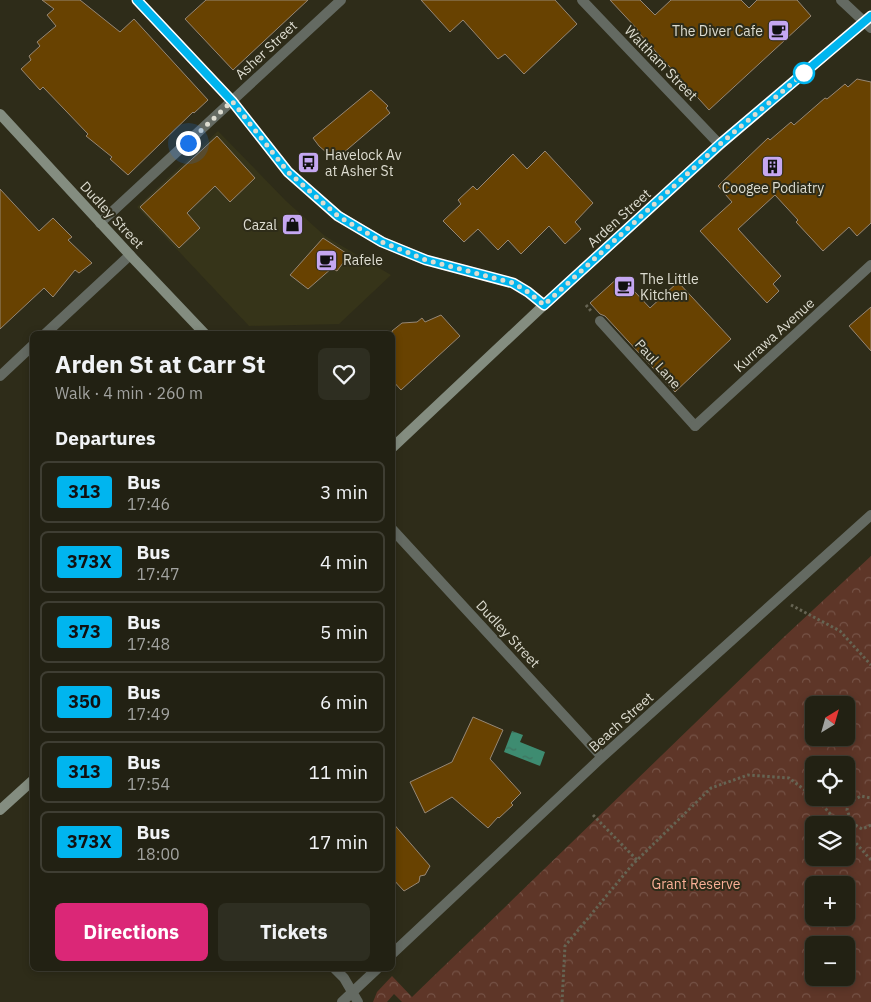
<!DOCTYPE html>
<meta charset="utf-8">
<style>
body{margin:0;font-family:"IBM Plex Sans",sans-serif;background:#2e2e21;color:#f1f3f6;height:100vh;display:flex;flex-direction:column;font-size:19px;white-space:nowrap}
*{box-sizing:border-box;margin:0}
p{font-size:16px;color:#a2a3a0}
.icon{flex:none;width:28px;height:28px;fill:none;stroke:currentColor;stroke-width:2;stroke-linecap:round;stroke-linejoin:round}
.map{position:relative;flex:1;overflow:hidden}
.side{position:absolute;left:30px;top:331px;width:365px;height:640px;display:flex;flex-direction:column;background:#222113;border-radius:8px;box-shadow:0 2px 8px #0003,0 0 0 1px #3f3e33}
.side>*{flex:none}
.badge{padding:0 10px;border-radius:4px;font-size:18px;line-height:32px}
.needle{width:32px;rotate:37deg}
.buttons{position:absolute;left:805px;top:696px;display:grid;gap:10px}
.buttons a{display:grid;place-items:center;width:50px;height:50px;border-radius:8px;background:#222113;box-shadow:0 2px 8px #0003,0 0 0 1px #3f3e33;font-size:25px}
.you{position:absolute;width:25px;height:25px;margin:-12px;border:4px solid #fff;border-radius:50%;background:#1a73e8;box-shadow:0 0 0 8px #1a73e833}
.map>.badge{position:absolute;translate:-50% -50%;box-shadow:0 0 0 2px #fff}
h2{padding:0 25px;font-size:19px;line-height:45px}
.round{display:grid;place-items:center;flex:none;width:52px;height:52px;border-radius:8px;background:#2e2e21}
.summary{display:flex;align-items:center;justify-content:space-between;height:85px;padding:0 25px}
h1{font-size:24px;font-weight:800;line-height:38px}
.cta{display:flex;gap:10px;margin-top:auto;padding:10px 25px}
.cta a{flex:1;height:58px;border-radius:8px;background:#db2777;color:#fff;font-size:20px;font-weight:800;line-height:58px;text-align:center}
.cta a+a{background:#2e2e21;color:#f1f3f6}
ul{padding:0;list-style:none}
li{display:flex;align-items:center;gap:15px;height:62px;margin:0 10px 8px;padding:0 15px;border:2px solid #3f3e33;border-radius:8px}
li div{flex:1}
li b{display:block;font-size:19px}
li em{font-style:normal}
li .badge{min-width:55px;font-weight:700;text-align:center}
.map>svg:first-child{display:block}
.built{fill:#363419}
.park{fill:url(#park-crowns);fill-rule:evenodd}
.water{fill:url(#water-ripples)}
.building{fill:#684201;stroke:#968775}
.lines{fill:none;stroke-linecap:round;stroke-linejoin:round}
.path{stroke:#666453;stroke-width:3;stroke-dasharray:2.5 2.5;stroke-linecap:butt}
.lane{stroke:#646a62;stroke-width:10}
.street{stroke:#646a62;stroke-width:10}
.secondary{stroke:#848d80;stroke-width:10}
.line-casing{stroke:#fff;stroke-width:11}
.line{stroke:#00b5ef;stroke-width:8}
.walk{stroke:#dddcd0;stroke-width:5;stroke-dasharray:0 9}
.stop-dot{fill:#fff;stroke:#00b5ef;stroke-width:2.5}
.labels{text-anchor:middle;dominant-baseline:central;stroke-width:4;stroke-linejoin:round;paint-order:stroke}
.poi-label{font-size:14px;fill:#dddcd0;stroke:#2e2c19;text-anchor:start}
.street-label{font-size:14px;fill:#dddcd0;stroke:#2e2c19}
.park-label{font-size:14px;fill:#f9af96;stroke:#2e2c19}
</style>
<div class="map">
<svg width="871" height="1002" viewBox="0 0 871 1002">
<defs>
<pattern id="park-crowns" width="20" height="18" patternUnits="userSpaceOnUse" patternTransform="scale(1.25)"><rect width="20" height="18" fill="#5e3628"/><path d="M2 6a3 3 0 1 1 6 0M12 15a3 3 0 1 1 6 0" fill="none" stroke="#755246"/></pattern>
<pattern id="water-ripples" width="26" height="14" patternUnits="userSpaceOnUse" patternTransform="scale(1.25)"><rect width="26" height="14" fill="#3e8c71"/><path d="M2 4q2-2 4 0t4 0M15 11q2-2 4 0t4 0" fill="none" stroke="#3f725f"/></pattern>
</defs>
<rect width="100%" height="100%" fill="#2e2c19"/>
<path class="built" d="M218,131L286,201L325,236L391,275L339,324L249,326L137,207Z"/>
<path class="park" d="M871,556V1002H402L394,994L387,1002H373L377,992L392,976L412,997L785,636ZM814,705H846V738H814ZM814,765H846V798H814ZM814,825H846V858H814ZM814,885H846V918H814ZM814,945H846V978H814Z"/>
<path class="water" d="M512,731L523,735L520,742L545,752L540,766L504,752Z"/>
<path class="building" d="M42,0H80L120,32L134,19L208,100L194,113L193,112L128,175L110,159L112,157L86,136L88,134L43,87L40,90L21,69L31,60L29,56L40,46L37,42L56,26L47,15L54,9Z
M206,0H308L233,70L185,19Z
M421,0H555L577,24L524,74L505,54L498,59L463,20L450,32Z
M610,0H640L655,15L671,0H741L749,8L757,0H797L811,16L709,110L637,31L638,30Z
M857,79L871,82V223L857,236L849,227L823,251L796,222L798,220L775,195L738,229L781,276L773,284L779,291L767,303L700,231L732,202L718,186L768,138L770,140L791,122L794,125L825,98L827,99L845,84L848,87Z
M371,90L388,106L386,108L390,113L335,160L319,146L313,138Z
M217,136L255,178L230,202L215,186L187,213L200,228L179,248L140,207Z
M545,151L593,203L575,222L581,229L565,244L549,226L521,254L508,240L498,250L478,229L464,242L443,221L461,204L458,200L473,186L477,190L513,154L527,169Z
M0,189L39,231L53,218L72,237L68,240L92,263L79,273L75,270L53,297L44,288L0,329Z
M323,238L349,255L337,271L332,268L308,289L290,275Z
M620,276L650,308L678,282L731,339L675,392L605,316L600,314L590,303Z
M871,307V351L849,326Z
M441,315L460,336L401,390L392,380V331L402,323L417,322L422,318L425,322Z
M473,717L503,730L490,759L521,793L511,803L513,805L499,818L498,817L488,828L452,797L425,813L410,782L452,762Z
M392,822L430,866L425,875L420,876L419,882L404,891L392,878Z"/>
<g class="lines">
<path class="path" d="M586,305L591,311
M791,605L840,631L871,665
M815,798L819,801L848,803L861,796L871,798
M819,801L840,825
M848,803L847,810L852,823L862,829L871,825
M593,815L637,860
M846,828L852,823
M846,832L871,860
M562,1002L565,946L632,865L711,788L748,775L789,778L814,797"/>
<path class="lane" d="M100,223L341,0
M600,321L695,426"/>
<path class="street" d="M137,0L232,101L288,172L339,216L382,242L426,260L513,283L528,292L544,305
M582,0L720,145
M841,0L871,28
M45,334L130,255
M0,376L32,346
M695,426L871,265
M392,529L602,757
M392,954L602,757L871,515
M335,969L344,978L358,1002
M342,1002L377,969"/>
<path class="secondary" d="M0,114L130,255L205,334
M392,448L544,305L720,145L871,16
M0,810L32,781"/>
</g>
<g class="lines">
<defs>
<path id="line" d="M137,0L232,101L288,172L338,216L382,242L426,260L513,283L528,292L544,305L720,144L871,16"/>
</defs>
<use href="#line" class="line-casing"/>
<use href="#line" class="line"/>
<path class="walk" d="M188,143L232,101L288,172L338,216L382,242L426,260L513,283L528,292L544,305L720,144L808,70L804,73"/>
</g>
<defs>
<symbol id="cafe-square" viewBox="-11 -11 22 22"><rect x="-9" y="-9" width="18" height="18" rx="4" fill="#c5a7f1" stroke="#2e2c19"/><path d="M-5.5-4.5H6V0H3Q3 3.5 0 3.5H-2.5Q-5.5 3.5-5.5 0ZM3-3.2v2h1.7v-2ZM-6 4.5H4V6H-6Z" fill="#111"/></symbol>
<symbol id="bus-square" viewBox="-11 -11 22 22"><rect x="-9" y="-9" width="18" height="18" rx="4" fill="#c5a7f1" stroke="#2e2c19"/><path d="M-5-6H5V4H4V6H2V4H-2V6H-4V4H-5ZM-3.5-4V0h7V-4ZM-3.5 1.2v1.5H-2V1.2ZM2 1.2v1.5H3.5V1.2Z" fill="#111"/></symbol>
<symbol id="building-square" viewBox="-11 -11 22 22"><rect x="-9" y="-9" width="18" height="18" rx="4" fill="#c5a7f1" stroke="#2e2c19"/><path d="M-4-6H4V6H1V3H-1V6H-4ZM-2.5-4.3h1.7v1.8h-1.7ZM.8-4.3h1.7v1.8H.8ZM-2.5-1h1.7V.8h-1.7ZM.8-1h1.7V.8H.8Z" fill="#111"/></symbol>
<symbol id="shop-square" viewBox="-11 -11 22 22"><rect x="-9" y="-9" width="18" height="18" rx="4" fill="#c5a7f1" stroke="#2e2c19"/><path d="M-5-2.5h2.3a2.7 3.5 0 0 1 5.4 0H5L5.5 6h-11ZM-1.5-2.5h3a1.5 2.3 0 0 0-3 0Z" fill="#111"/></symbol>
</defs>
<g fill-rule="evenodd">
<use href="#cafe-square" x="766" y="18" width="25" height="25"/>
<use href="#bus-square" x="296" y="150" width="25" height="25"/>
<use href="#building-square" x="760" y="154" width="25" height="25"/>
<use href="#shop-square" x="280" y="212" width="25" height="25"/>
<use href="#cafe-square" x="314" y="248" width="25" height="25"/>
<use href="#cafe-square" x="612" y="274" width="25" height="25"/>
</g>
<circle class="stop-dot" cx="804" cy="73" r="10"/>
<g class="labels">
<g class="poi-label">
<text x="763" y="31" text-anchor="end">The Diver Cafe</text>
<text x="325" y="155">Havelock Av<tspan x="325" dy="16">at Asher St</tspan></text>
<text x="773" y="188" text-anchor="middle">Coogee Podiatry</text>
<text x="277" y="225" text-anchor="end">Cazal</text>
<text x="343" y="260">Rafele</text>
<text x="640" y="279">The Little<tspan x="640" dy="16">Kitchen</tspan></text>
</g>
<g class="street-label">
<text transform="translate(266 50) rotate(-43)">Asher Street</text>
<text transform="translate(661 63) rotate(46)">Waltham Street</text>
<text transform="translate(112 215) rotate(47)">Dudley Street</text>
<text transform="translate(619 218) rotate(-42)">Arden Street</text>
<text transform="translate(774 335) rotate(-42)">Kurrawa Avenue</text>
<text transform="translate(658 364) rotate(48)">Paul Lane</text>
<text transform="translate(508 634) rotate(47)">Dudley Street</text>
<text transform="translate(621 722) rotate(-42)">Beach Street</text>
</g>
<g class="park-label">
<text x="696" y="884">Grant Reserve</text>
</g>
</g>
</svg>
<div class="buttons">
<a><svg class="needle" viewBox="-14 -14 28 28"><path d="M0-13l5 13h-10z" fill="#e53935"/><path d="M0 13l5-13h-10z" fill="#a2a3a0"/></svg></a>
<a><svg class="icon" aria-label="locate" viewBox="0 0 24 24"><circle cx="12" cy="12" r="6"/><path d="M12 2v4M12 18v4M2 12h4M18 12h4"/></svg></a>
<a><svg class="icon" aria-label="layers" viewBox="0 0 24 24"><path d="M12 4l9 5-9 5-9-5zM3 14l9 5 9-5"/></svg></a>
<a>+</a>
<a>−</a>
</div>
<div class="you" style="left:188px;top:143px"></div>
<section class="side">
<div class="summary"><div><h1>Arden St at Carr St</h1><p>Walk · 4 min · 260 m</p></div><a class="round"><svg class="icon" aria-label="heart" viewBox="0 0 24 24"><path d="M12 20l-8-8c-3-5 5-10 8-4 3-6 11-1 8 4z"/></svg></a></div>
<h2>Departures</h2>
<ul>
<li><span class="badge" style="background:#00b5ef;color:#111">313</span><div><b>Bus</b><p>17:46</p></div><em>3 min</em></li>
<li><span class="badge" style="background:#00b5ef;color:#111">373X</span><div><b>Bus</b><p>17:47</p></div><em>4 min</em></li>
<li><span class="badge" style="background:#00b5ef;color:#111">373</span><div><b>Bus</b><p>17:48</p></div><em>5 min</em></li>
<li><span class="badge" style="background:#00b5ef;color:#111">350</span><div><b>Bus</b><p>17:49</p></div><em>6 min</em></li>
<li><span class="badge" style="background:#00b5ef;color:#111">313</span><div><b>Bus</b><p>17:54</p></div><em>11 min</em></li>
<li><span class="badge" style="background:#00b5ef;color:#111">373X</span><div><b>Bus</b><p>18:00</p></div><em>17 min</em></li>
</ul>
<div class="cta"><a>Directions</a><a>Tickets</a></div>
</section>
</div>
